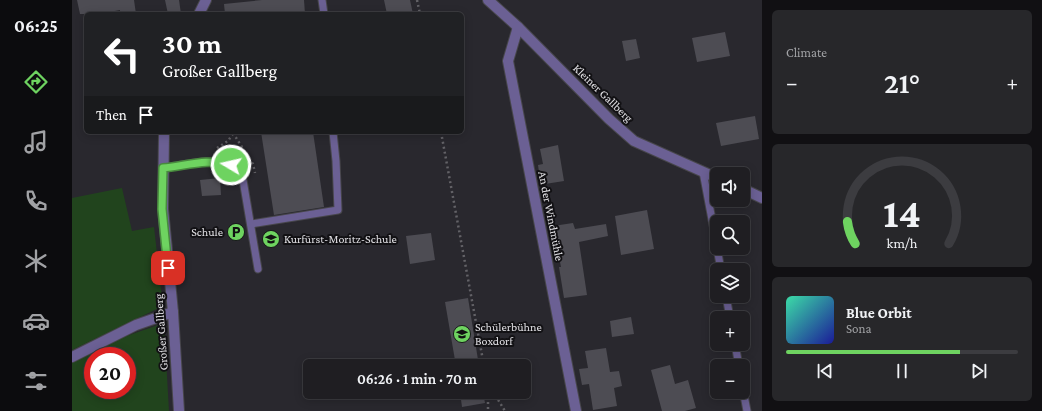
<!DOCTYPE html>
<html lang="en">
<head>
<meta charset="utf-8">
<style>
  :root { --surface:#1f1e22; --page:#27272a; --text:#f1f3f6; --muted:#a1a2a5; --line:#3c3c40; --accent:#6ed360 }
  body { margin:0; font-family:"Crimson Pro",serif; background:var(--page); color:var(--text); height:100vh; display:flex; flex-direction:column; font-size:15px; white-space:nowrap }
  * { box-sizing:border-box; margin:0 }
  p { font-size:13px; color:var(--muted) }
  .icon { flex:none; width:22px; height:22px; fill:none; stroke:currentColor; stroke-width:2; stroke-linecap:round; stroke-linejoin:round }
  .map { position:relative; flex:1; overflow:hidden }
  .sheet { display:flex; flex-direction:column; gap:10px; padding:10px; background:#111013; width:280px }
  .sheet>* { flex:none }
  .banner { position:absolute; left:12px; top:12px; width:380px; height:122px; border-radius:6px; box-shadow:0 2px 10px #0003,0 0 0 1px var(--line); background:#202124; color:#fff; overflow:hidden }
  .tools { position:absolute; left:638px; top:167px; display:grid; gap:8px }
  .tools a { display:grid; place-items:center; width:40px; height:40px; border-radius:6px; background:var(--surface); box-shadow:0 2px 10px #0003,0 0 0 1px var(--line); font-size:20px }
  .speed { position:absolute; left:12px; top:347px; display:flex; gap:8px; font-size:20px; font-weight:700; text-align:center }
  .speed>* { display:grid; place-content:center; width:52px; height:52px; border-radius:50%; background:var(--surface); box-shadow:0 2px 10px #0003,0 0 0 1px var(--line); line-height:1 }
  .speed .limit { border:6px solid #d22; background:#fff; color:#111 }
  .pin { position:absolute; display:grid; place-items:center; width:34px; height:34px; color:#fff; margin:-17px; border-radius:8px; box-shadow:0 2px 6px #0006 }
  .me { position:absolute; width:44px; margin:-22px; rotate:279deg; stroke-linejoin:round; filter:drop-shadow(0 0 3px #0008) }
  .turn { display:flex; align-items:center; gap:14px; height:84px; padding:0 12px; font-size:18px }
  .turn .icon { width:52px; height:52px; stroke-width:2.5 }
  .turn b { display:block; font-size:28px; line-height:34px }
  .then { display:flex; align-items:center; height:38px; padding:0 12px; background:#0003; gap:8px; font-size:15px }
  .big { font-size:30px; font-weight:600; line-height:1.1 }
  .sheet .tile { flex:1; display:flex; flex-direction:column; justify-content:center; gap:6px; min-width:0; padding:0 14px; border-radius:6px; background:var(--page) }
  .sheet .dial { align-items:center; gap:0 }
  .dial svg { height:104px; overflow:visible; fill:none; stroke:var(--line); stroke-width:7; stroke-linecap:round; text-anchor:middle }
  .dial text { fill:var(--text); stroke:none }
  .song { display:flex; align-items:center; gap:12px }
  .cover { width:48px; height:48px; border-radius:6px; background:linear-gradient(135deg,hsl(160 70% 55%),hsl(240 70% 35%)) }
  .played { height:4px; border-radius:2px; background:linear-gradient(90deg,var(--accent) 75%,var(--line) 75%) }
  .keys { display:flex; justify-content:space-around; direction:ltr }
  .heat { display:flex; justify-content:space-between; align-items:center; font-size:22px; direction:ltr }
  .trip { position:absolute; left:231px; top:359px; width:228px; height:40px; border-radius:6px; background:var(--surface); box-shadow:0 2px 10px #0003,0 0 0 1px var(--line); font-weight:600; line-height:40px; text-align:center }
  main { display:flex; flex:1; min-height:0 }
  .menu { display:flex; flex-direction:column; width:72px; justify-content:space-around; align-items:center; background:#0c0c0e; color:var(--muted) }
  .menu .icon { width:28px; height:28px }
  .menu .current { color:var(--accent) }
  .menu b { font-size:18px; color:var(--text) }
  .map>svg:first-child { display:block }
  .green { fill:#21441d; fill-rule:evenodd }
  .building { fill:#4d4c53 }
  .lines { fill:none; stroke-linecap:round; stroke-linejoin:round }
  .service-casing { stroke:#47464b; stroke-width:9 }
  .minor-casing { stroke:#47464b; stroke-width:12 }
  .tertiary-casing { stroke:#47464b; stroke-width:12 }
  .path { stroke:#636267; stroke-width:2.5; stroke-dasharray:2 3; stroke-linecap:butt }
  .service { stroke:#6b6094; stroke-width:7 }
  .minor { stroke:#6b6094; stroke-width:10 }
  .tertiary { stroke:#6b6094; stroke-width:10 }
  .route-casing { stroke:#48893e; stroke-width:10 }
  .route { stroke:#6ed360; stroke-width:7 }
  .labels { text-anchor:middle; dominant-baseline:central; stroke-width:4; stroke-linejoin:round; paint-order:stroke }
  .street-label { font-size:12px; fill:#e2e1e5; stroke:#121114 }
  .poi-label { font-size:12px; fill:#e2e1e5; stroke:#121114; text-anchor:start }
</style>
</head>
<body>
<main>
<nav class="menu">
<b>06:25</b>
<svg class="icon current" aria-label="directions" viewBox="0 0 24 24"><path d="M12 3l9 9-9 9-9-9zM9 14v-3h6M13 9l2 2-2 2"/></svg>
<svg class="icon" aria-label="music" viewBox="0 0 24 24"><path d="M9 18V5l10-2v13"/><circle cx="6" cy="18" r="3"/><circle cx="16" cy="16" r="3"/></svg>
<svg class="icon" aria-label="phone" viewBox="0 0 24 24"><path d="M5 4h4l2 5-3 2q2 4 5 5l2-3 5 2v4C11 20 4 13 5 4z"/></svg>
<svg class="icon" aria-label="climate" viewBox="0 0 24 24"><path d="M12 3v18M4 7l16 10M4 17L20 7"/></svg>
<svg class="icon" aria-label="car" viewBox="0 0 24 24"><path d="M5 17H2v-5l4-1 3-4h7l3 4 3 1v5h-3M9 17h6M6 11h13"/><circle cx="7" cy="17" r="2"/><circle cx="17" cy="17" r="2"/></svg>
<svg class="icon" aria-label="filters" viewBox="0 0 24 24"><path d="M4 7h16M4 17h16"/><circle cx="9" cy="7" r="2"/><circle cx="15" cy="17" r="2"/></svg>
</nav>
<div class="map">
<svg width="690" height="411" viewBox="0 0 690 411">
  <rect width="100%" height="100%" fill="#29282e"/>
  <!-- green -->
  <g class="green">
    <polygon points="50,188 60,231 82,227 91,306 0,350 0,198"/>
    <path d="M92 323 97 411H0V355ZM21 356H55V390H21Z"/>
  </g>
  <!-- building -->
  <g class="building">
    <polygon points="5,0 62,0 64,14 48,14 48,10 27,14 8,14"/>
    <polygon points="93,0 107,0 109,14 96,14"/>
    <polygon points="190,0 232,0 233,14 153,14 152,4"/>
    <polygon points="312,0 338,0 341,14 315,14"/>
    <polygon points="653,32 658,56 625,62 620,38"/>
    <polygon points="564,39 568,58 554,61 550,41"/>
    <polygon points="683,116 687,139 649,146 644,123"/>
    <polygon points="189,132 241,132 252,207 202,215"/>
    <polygon points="486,145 492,181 473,184 472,179 468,179 466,165 471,164 468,149"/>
    <polygon points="148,178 149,195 130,196 128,180"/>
    <polygon points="575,210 582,249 549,255 543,216"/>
    <polygon points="501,223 503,229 534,224 536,236 507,242 515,295 492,298 487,267 489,267 481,226"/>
    <polygon points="359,233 363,260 338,264 334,236"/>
    <polygon points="396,298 407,366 384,366 373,302"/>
    <polygon points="559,317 562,334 540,337 538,321"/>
    <polygon points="534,348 538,372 547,371 550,386 542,388 545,406 521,410 517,384 510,385 507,369 516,368 513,351"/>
    <polygon points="598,365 603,384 616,380 624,408 613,411 590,411 579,370"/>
    <polygon points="388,392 411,392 413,403 390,407"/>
  </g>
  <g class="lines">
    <!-- service casing -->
    <g class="service-casing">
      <g id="service">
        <polyline points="250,0 252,14"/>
        <path d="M91 168C108 166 145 156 160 165 165 168 168 175 171 180L186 269"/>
        <polyline points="631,172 645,246"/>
        <polyline points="179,224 266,210 264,161 261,132"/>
        <polyline points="645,248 649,270"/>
        <polyline points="654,296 658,318"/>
        <polyline points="663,344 667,366"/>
        <polyline points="671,390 675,411"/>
      </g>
    </g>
    <!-- minor casing -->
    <g class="minor-casing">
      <g id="minor">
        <polyline points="416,0 446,27 537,119 562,141 645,178"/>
        <polyline points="446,27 436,61 504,411"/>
        <polyline points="671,189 690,198"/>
        <polyline points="0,357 64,325 101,312"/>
      </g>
    </g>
    <!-- tertiary casing -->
    <g class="tertiary-casing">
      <g id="tertiary">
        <polyline points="127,14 134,0"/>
        <polyline points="92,132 91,209 101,312 107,411"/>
      </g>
    </g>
    <!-- path -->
    <g class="path">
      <polyline points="345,0 348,14"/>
      <polyline points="369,132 412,366"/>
      <polyline points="161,133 181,164 183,173"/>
      <polyline points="145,148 156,141 162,132"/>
      <polyline points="416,392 416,411"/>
      <polyline points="420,392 425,398 433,411"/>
    </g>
    <!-- service -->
    <use href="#service" class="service"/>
    <!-- minor -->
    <use href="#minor" class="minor"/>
    <!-- tertiary -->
    <use href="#tertiary" class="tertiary"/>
  </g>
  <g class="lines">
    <!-- route casing -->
    <g class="route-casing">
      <path id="route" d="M96 268 90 209 91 168C113 166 137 158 159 165"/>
    </g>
    <!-- route -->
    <use href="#route" class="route"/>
  </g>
  <!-- icons -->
  <defs>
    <g id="parking-disc" transform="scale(0.9)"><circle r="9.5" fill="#6ed360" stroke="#121114"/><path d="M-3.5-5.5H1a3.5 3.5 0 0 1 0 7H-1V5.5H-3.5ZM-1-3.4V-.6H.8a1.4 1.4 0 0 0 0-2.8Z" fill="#111"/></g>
    <g id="school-disc" transform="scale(0.9)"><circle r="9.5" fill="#6ed360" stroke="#121114"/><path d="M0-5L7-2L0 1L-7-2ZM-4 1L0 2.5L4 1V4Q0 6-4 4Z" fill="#111"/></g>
  </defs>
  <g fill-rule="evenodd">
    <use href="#parking-disc" x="164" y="232"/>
    <use href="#school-disc" x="199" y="239"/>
    <use href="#school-disc" x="390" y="334"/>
  </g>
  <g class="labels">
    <!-- street labels -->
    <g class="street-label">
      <text transform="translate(531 93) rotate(44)">Kleiner Gallberg</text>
      <text transform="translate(479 216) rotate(79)">An der Windmühle</text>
      <text transform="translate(89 332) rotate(-94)">Großer Gallberg</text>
    </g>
    <!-- poi labels -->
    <g class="poi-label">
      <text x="151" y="232" text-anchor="end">Schule</text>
      <text x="212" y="239">Kurfürst-Moritz-Schule</text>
      <text x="403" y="327">Schülerbühne<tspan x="403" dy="14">Boxdorf</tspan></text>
    </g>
  </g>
</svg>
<div class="tools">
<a><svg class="icon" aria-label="sound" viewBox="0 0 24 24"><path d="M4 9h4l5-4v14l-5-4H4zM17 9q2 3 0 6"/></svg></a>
<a><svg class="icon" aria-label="search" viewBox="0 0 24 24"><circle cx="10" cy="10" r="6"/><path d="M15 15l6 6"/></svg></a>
<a><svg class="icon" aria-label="layers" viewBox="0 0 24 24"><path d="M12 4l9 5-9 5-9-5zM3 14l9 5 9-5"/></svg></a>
<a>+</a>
<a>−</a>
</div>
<div class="speed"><div class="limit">20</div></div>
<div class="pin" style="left:96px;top:268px;background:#d93025"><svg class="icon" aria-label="arrive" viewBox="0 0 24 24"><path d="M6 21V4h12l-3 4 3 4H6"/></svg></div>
<svg class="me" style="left:159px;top:165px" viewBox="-20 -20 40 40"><circle r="17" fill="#6ed360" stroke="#fff" stroke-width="3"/><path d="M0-11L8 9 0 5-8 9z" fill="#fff"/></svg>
<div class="trip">06:26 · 1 min · 70 m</div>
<div class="banner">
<div class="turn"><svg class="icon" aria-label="left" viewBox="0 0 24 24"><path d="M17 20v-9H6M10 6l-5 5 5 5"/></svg><div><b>30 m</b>Großer Gallberg</div></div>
<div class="then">Then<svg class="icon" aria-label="arrive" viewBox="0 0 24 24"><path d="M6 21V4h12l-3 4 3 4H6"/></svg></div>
</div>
</div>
<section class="sheet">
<div class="tile"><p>Climate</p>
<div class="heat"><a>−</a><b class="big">21°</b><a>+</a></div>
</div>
<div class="tile dial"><svg viewBox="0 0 100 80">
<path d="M14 69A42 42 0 1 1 86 69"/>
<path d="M14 69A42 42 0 0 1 8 52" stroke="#6ed360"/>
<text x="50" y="56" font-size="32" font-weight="700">14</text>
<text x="50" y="72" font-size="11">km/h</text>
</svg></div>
<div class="tile">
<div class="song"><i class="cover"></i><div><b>Blue Orbit</b><p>Sona</p></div></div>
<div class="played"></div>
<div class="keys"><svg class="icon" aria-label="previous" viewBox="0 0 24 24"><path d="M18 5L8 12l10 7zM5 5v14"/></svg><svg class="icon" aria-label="pause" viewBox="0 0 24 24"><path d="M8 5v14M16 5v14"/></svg><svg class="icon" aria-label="next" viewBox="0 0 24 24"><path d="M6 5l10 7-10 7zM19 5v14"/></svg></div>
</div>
</section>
</main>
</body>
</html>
